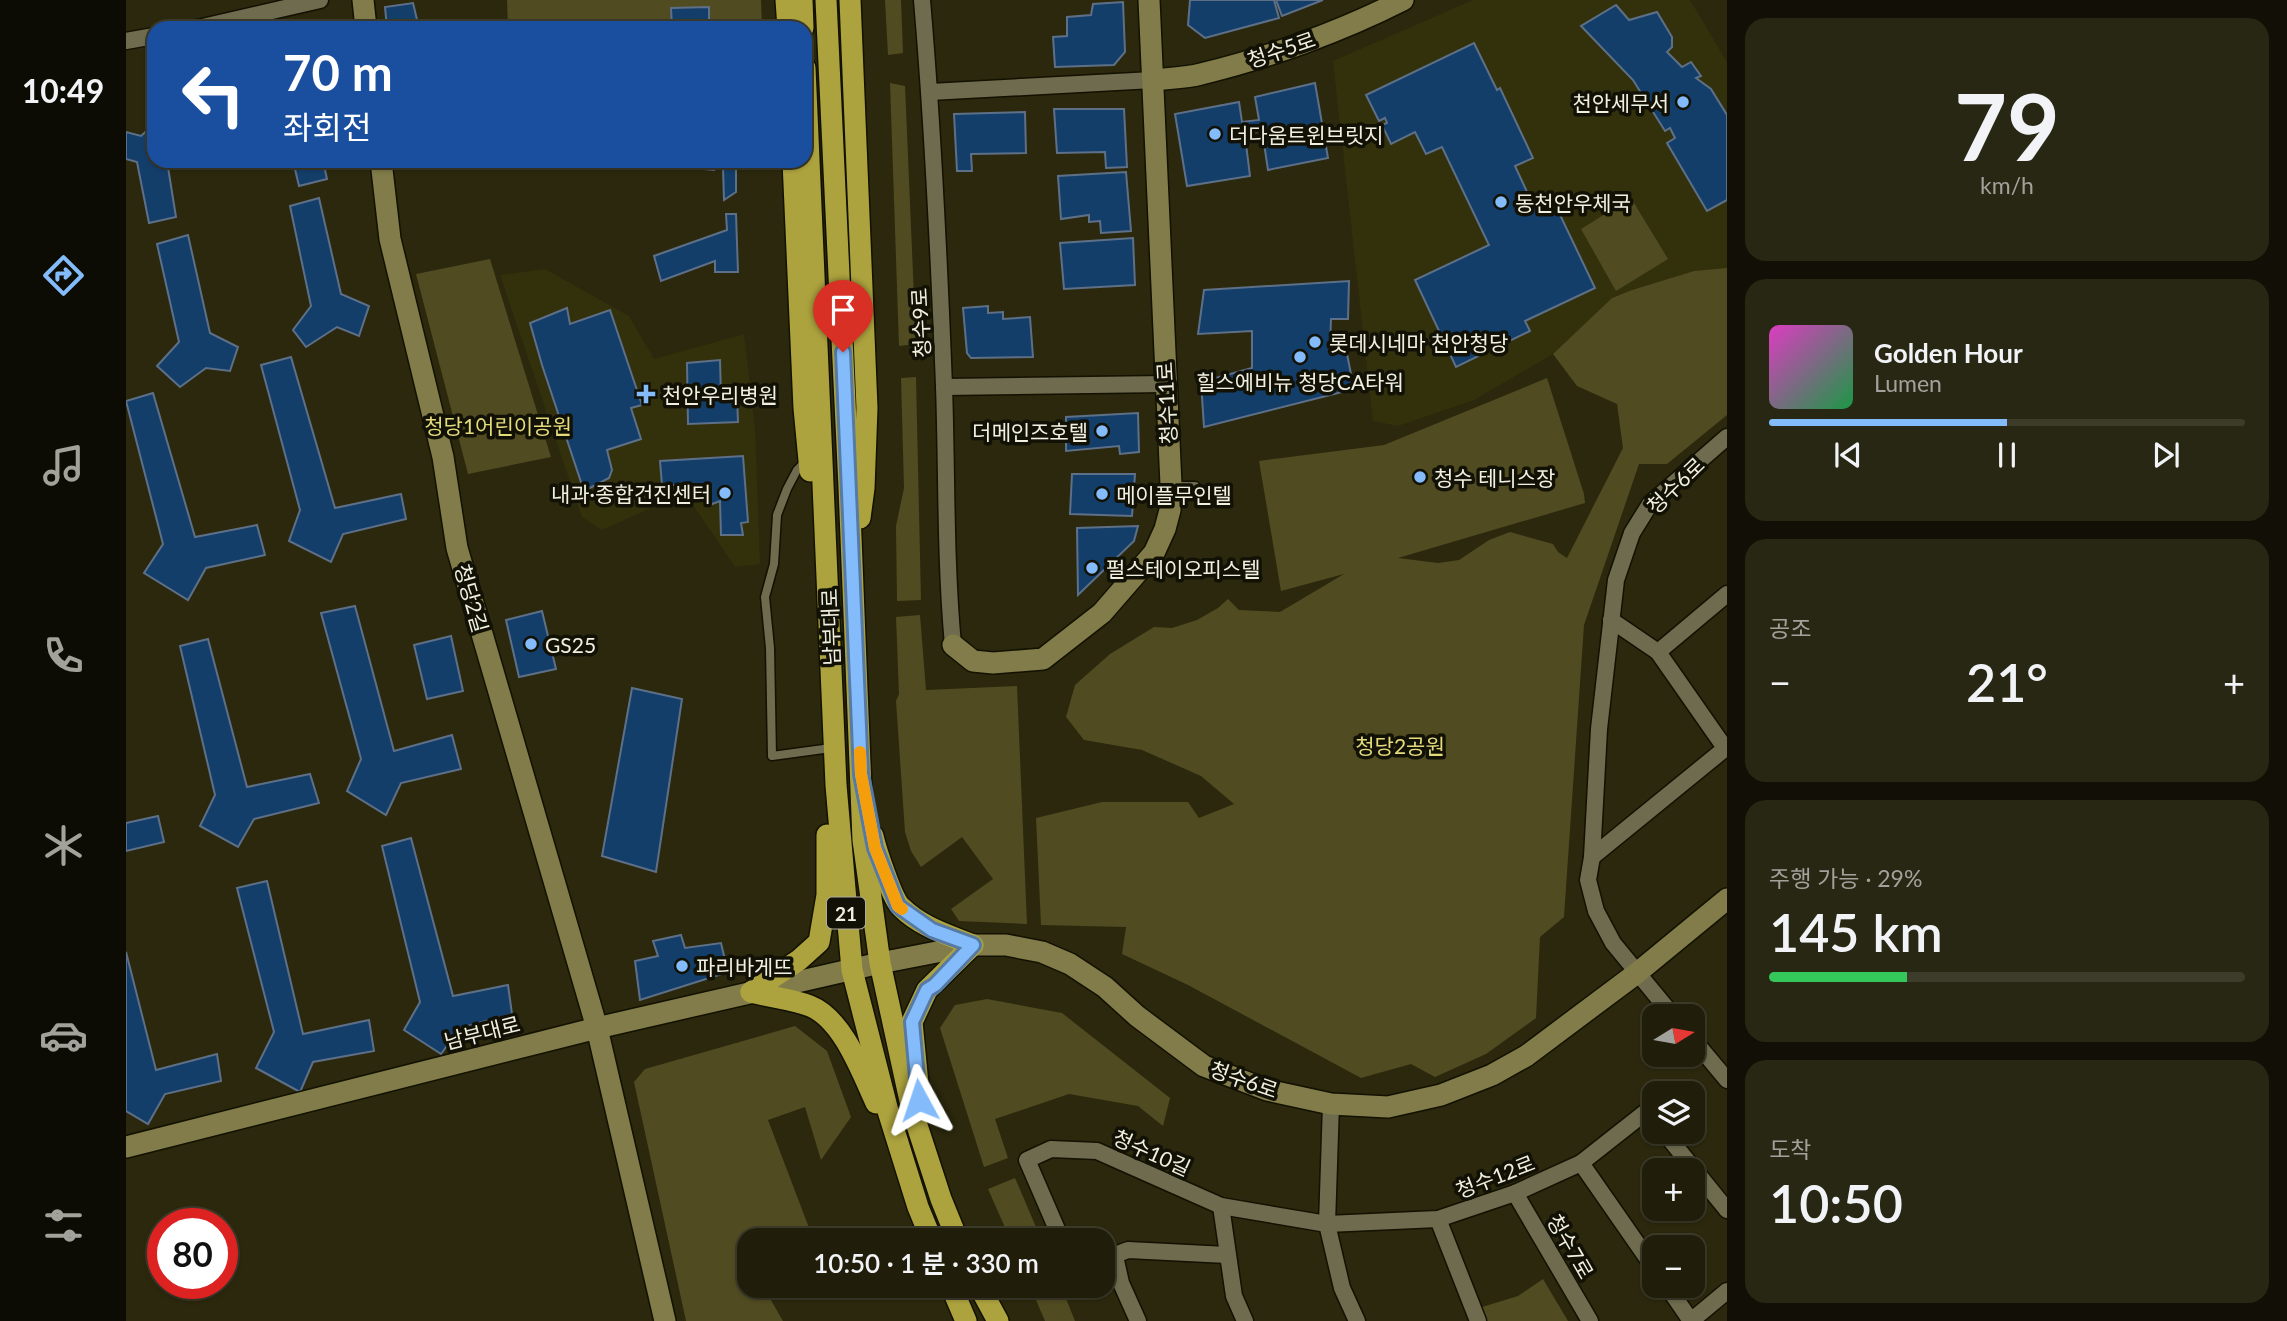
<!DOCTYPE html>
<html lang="ko">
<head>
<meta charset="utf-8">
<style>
  :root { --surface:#201e0a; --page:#282713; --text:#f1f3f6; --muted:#a2a29c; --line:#3d3c2b; --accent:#84bcfb }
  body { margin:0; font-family:Lato,"Noto Sans KR",sans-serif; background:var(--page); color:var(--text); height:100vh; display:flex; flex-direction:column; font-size:26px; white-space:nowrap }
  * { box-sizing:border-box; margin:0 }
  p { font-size:23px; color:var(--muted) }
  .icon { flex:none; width:38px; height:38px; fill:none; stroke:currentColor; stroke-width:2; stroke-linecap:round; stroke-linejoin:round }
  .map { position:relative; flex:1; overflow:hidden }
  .sheet { display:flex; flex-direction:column; gap:18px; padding:18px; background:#121006; width:560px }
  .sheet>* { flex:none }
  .top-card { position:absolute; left:21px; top:21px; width:665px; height:147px; border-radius:21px; box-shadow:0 2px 5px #0004,0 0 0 2px var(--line); background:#1a4fa0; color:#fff; overflow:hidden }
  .needle { width:46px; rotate:79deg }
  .controls { position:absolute; left:1516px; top:1004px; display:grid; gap:14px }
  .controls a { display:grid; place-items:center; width:63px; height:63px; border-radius:14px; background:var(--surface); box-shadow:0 2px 5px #0004,0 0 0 2px var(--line); font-size:35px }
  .speed { position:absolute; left:21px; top:1208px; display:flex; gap:14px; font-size:35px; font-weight:700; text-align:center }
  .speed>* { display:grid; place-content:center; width:91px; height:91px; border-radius:50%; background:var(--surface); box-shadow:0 2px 5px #0004,0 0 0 2px var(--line); line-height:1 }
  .speed .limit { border:10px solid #d22; background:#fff; color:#111 }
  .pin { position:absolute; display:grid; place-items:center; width:60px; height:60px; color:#fff; margin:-72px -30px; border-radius:50% 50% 50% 0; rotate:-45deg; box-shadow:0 0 7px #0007 }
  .pin .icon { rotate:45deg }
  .me { position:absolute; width:77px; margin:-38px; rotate:355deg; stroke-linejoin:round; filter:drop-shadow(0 0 5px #0008) }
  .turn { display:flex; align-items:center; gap:24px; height:147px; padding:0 21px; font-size:32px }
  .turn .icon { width:91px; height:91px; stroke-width:2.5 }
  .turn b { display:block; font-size:49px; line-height:60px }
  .big { font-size:52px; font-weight:600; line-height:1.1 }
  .sheet .widget { flex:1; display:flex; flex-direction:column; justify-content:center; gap:10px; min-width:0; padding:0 24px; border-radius:21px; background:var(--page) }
  .sheet .dial { align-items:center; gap:0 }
  .dial b { font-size:91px; line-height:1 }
  .song { display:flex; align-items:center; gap:21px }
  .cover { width:84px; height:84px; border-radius:10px; background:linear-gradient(135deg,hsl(310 70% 55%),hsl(140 70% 35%)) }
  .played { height:7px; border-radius:4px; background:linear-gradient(90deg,var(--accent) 50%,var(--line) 50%) }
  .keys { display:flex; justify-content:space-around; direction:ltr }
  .heat { display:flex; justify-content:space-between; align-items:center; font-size:38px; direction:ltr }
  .charge { height:10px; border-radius:5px; background:linear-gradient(90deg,#34c759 29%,var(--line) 0) }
  .trip { position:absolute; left:611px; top:1228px; width:378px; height:70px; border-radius:21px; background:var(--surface); box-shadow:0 2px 5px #0004,0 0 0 2px var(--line); font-weight:600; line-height:70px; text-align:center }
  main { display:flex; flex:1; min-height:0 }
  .tab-bar { display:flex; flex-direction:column; width:126px; justify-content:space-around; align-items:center; background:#0d0c04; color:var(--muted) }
  .tab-bar .icon { width:49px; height:49px }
  .tab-bar .selected { color:var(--accent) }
  .tab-bar b { font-size:32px; color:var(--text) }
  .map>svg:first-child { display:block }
  .built { fill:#33300c }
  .green { fill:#504b21 }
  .building { fill:#143e6a; stroke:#5d7087; stroke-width:2 }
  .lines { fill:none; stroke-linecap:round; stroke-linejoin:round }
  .lane-casing { stroke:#131100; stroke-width:11 }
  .street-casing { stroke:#131100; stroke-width:19 }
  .secondary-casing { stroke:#131100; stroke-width:24 }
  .highway-casing { stroke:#131100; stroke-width:24 }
  .lane { stroke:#6e6b4e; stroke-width:8 }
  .street { stroke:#6e6b4e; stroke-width:16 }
  .secondary { stroke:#817c49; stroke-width:21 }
  .highway { stroke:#ada33e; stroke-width:21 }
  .route-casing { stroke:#567aa3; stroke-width:18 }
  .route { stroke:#84bcfb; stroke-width:12 }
  .slow { stroke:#f59e0b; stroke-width:12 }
  .poi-dot { fill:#84bcfb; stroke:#121106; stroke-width:2.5 }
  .labels { text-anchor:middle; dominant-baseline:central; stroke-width:7; stroke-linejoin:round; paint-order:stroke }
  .shield { fill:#121106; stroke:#aead9f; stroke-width:2 }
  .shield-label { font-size:19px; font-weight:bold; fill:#f1f0e0 }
  .street-label { font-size:21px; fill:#f1f0e0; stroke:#121106 }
  .poi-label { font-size:21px; fill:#f1f0e0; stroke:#121106; text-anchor:start }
  .park-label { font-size:21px; fill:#e4db7b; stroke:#121106 }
</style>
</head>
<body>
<main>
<nav class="tab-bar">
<b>10:49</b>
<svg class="icon selected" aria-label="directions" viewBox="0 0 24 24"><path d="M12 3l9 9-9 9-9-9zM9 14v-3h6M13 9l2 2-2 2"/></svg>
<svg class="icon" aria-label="music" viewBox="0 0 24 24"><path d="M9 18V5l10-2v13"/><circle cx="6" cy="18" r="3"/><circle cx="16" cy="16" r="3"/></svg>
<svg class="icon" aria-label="phone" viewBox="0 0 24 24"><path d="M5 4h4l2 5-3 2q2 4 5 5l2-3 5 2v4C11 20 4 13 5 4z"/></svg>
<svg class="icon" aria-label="climate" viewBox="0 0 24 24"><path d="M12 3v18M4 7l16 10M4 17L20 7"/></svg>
<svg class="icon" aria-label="car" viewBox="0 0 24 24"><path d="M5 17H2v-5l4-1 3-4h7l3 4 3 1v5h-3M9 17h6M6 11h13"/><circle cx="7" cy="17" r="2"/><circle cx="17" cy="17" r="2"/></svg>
<svg class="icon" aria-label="filters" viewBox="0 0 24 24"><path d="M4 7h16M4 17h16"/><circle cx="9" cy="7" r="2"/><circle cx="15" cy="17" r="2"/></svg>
</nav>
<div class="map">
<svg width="1601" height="1321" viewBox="0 0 1601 1321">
  <rect width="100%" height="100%" fill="#2b280d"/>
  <!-- built -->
  <g class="built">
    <polygon points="1347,0 1564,0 1601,62 1601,268 1568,271 1506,290 1486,298 1427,354 1348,400 1272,426 1247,421 1207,61"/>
    <polygon points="419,269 503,316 528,359 618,334 629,429 634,564 609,567 559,493 476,530 456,517 374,275"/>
  </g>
  <!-- green -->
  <g class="green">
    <polygon points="381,0 635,0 636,28 476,28 474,26 471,28 382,28"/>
    <polygon points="759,0 775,0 777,53 762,55"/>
    <polygon points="764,83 779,86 790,344 773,346"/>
    <polygon points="1505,198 1542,259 1490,291 1455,229"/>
    <polygon points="364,259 425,457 342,474 290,274"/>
    <polygon points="1601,268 1601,415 1541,464 1513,464 1458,625 1438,917 1414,937 1410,1018 1360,1054 1309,1077 1285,1064 1235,1078 1062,985 996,954 1000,927 915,925 910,818 976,802 1062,802 1073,818 1108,804 1075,776 1016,750 958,740 940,717 949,685 984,654 1028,627 1046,628 1071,620 1092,608 1102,599 1113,610 1154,612 1218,574 1155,591 1133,461 1258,445 1421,378 1458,494 1459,503 1272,558 1312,563 1333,560 1363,540 1384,532 1427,544 1432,552 1441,558 1497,448 1491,404 1451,386 1427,354 1486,298 1506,290 1568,271"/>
    <polygon points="790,377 795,600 771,601 770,526 778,488 775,378"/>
    <polygon points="794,615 800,690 891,686 901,924 833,921 825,909 867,879 836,837 795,867 785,851 779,832 770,701 773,694 770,617"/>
    <polygon points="861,999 936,1013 1044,1098 1037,1126 1012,1106 943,1094 869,1119 882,1158 858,1167 814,1028 829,1005"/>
    <polygon points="669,1026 701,1051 725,1117 695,1160 679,1107 642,1120 688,1241 623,1241 623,1286 641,1286 638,1288 657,1321 560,1321 508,1082 519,1069"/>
    <polygon points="889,1178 916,1241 885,1241 862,1189"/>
    <polygon points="1417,1279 1442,1321 1358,1321 1353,1308 1392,1296"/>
    <polygon points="904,1286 935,1286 949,1321 919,1321"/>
  </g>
  <!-- building -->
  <g class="building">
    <polygon points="1064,0 1148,0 1153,18 1079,38 1062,25"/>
    <polygon points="1150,0 1197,0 1156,16"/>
    <polygon points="997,2 999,52 988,65 929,67 927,37 941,36 941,17 965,15 967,4"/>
    <polygon points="287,3 293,28 261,28 259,7"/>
    <polygon points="1490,5 1503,20 1531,12 1546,37 1546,47 1541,52 1556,67 1565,62 1575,76 1570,78 1585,89 1601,115 1601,200 1581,211 1541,143 1549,138 1544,128 1539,131 1507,80 1455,26"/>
    <polygon points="583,7 583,28 546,28 545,8"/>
    <polygon points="1348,43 1371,90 1374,88 1407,158 1389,166 1408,207 1426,198 1469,288 1399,321 1404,331 1330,367 1289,280 1363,245 1316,147 1300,154 1289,132 1265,144 1256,125 1261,123 1259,118 1253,121 1240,95"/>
    <polygon points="1189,83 1202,158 1142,170 1136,130 1119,136 1124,176 1061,186 1049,114 1113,102 1116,122 1133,120 1129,97"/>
    <polygon points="928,109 998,109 1001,167 980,168 979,152 931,153"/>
    <polygon points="899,112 900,153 845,154 846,171 831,171 828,114"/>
    <polygon points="28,124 28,161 41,161 50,217 23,223 11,162 0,159 0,132 15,136"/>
    <polygon points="167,161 197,161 201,179 173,186"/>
    <polygon points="566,161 601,161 588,170 568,168"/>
    <polygon points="597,168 610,168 610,192 598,200"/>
    <polygon points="1000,172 1005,231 975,233 974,221 963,222 963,215 935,219 932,176"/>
    <polygon points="193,198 215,294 243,306 233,336 211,327 180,347 167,330 185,306 164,206"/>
    <polygon points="600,214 610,214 612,272 589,272 589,261 535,281 528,256 601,230"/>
    <polygon points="62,235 84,333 112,347 104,371 80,368 54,387 31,366 53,342 31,244"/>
    <polygon points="1007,238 1009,285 938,289 934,243"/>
    <polygon points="1223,281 1222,319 1205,319 1204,347 1219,344 1228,389 1078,427 1075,382 1126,368 1126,331 1072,334 1078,290"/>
    <polygon points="862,306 862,313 877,312 877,319 904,317 907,357 845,358 841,353 837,308"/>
    <polygon points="441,308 444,324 484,310 516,405 505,408 515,439 481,450 486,470 483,478 458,491 416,365 404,323"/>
    <polygon points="165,357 209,508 275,494 280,519 217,534 205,562 163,541 174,510 135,365"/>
    <polygon points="594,360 595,397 611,396 612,422 562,424 561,363"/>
    <polygon points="27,393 69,537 131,525 139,555 80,568 62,600 18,573 37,544 0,401"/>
    <polygon points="1012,413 1013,452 994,454 993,446 940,451 940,417"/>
    <polygon points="617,456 622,522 615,523 617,535 595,535 594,501 581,506 578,485 536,485 534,461"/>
    <polygon points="946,474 1009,474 1006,516 944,514"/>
    <polygon points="1012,526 1008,541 952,595 951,528"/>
    <polygon points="229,606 268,751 326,735 335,769 275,783 260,815 221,791 235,759 195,613"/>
    <polygon points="416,611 430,669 393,677 380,620"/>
    <polygon points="325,636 337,691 301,699 288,645"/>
    <polygon points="82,639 121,787 184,774 193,803 128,819 112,847 74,826 89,795 54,646"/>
    <polygon points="506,688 556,699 530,872 476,856"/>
    <polygon points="32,816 38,842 0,851 0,823"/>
    <polygon points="285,838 327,996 382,985 386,1014 334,1028 315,1054 278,1030 294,1002 256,846"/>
    <polygon points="141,881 177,1034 243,1020 248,1051 187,1062 174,1092 130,1068 148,1032 111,888"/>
    <polygon points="555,935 559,948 595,943 602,972 514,1000 509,961 532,956 527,941"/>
    <polygon points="0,952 30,1070 91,1054 95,1081 39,1094 22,1124 0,1111"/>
  </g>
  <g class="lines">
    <!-- lane casing -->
    <g class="lane-casing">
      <g id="lane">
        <polyline points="680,461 671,470 661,489 651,515 648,564 639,597 644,648 646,756 705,748"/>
        <polyline points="1048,486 1069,486"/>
      </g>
    </g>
    <!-- street casing -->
    <g class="street-casing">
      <g id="street">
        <path d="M796 0C807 128 813 257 818 386 821 472 819 559 827 645"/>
        <polyline points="72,28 194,0"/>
        <polyline points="0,41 28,36"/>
        <polyline points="804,92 1027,80"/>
        <polyline points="818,387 1039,384"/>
        <polyline points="1485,620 1532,652 1599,748"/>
        <polyline points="1532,652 1601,594"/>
        <polyline points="1466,857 1601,747"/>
        <polyline points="1548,1017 1487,943 1470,911 1462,880 1466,857 1473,729 1490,580 1506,533 1524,504 1601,437"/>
        <polyline points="1566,1038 1601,1080"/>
        <polyline points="1205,1104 1201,1224 1216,1288 1231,1321"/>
        <polyline points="1538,1132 1601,1210"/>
        <polyline points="1455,1163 1528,1268"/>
        <polyline points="1389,1193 1464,1321"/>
        <polyline points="1095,1206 1108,1296 1119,1321"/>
        <polyline points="1312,1219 1352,1321"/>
        <polyline points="936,1241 901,1160 925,1149 971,1151 1095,1206 1201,1224 1312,1219 1389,1193 1455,1163 1521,1111 1528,1120"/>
        <polyline points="989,1256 995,1283 1012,1321"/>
        <polyline points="976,1260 1002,1250 1101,1255"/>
        <polyline points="1541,1286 1565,1321 1601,1291"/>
      </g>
    </g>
    <!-- secondary casing -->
    <g class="secondary-casing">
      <g id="secondary">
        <polyline points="237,0 240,28"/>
        <path d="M1027 80C1043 78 1060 78 1075 74 1142 58 1216 31 1277 0"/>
        <polyline points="255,161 264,239 317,457 331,548 471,1028 539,1321"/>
        <polyline points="827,645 847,661 867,663 917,659 976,613 1028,553 1039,529 1044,510 1045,485 1023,0"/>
        <polyline points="0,1147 471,1028 754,963 847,945 880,945 916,952 944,964 979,987 1011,1016 1078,1066 1141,1090 1205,1104 1262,1107 1315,1095 1366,1075 1400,1056 1511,973 1601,899"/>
      </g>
    </g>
    <!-- highway casing -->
    <g class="highway-casing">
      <g id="highway">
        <polyline points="660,0 662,28"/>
        <polyline points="676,0 677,28"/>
        <polyline points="700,0 723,487 737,840 754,963 786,1110 815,1199 832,1241"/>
        <polyline points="724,0 741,408 738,488 734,518"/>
        <polyline points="679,68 710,785 726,970 762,1111 792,1207 806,1241"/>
        <polyline points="667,161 678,408 684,471"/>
        <path d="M747 836C750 849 766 899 775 907 795 927 822 935 847 945L801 990 786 1022 792 1084"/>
        <path d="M625 992C644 997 666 999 684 1006 717 1019 736 1073 750 1103"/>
        <polyline points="625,992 673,960 693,942 701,895 701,835"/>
        <polyline points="825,1286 840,1321"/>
        <polyline points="853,1286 872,1321"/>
      </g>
    </g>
    <!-- lane -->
    <use href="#lane" class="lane"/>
    <!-- street -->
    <use href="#street" class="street"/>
    <!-- secondary -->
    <use href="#secondary" class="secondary"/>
    <!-- highway -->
    <use href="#highway" class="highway"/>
  </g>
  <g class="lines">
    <!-- route casing -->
    <g class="route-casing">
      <polyline id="route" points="717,352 735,774 749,848 772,906 806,930 847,945 809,985 801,990 786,1022 793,1100"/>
    </g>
    <!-- route -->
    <use href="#route" class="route"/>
    <!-- slow -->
    <polyline class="slow" points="734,752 735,774 749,848 772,906 776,909"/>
  </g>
  <!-- markers -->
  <g class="poi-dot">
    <circle cx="1557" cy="102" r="7"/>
    <circle cx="1089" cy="134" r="7"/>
    <circle cx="1375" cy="202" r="7"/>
    <circle cx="1189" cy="342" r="7"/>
    <circle cx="1174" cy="357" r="7"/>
    <path d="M516.5 383.5h7v7h7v7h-7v7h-7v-7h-7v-7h7z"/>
    <circle cx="976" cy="431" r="7"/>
    <circle cx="1294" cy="477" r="7"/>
    <circle cx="599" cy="493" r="7"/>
    <circle cx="976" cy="494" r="7"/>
    <circle cx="966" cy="568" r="7"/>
    <circle cx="405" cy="644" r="7"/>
    <circle cx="556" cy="966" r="7"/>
  </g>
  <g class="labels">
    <!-- shield labels -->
    <rect class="shield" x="701" y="897.5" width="38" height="31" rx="5"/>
    <g class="shield-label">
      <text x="720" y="913">21</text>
    </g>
    <!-- street labels -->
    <g class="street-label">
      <text transform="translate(1155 49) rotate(-19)">청수5로</text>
      <text transform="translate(794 323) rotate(-93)">청수9로</text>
      <text transform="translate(1040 403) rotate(-93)">청수11로</text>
      <text transform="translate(1549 485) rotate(-44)">청수6로</text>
      <text transform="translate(346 598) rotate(74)">청당2길</text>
      <text transform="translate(704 627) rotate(-92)">남부대로</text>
      <text transform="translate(356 1032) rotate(-14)">남부대로</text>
      <text transform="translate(1118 1079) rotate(19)">청수6로</text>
      <text transform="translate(1026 1152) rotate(24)">청수10길</text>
      <text transform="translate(1369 1176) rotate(-21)">청수12로</text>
      <text transform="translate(1445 1246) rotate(60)">청수7로</text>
    </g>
    <!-- poi labels -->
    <g class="poi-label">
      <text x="1543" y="102" text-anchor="end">천안세무서</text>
      <text x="1103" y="134">더다움트윈브릿지</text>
      <text x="1389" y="202">동천안우체국</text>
      <text x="1203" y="342">롯데시네마 천안청당</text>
      <text x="1174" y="381" text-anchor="middle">힐스에비뉴 청당CA타워</text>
      <text x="536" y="394">천안우리병원</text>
      <text x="962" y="431" text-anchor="end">더메인즈호텔</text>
      <text x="1308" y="477">청수 테니스장</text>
      <text x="585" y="493" text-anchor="end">내과·종합건진센터</text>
      <text x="990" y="494">메이플무인텔</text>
      <text x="980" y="568">펄스테이오피스텔</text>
      <text x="419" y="644">GS25</text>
      <text x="570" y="966">파리바게뜨</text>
    </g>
    <!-- park labels -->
    <g class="park-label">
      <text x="372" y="425">청당1어린이공원</text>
      <text x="1274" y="745">청당2공원</text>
    </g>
  </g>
</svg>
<div class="controls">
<a><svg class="needle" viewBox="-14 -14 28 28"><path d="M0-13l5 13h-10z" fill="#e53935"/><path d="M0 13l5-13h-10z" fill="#a2a29c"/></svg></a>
<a><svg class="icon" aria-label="layers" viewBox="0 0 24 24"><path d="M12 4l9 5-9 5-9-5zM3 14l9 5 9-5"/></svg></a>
<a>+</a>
<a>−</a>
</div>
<div class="speed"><div class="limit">80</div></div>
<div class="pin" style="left:717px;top:352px;background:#d93025"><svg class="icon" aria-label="arrive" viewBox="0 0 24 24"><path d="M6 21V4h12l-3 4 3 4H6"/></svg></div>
<svg class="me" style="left:793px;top:1100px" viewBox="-20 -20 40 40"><path d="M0-17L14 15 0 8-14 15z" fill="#84bcfb" stroke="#fff" stroke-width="4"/></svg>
<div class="trip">10:50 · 1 분 · 330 m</div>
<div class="top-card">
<div class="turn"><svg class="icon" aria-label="left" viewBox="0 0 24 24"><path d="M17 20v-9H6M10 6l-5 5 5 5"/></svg><div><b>70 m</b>좌회전</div></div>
</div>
</div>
<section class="sheet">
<div class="widget dial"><b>79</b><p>km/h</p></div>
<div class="widget">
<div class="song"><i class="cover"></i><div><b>Golden Hour</b><p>Lumen</p></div></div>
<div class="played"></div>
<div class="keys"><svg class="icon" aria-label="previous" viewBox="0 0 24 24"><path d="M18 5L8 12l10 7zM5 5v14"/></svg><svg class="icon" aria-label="pause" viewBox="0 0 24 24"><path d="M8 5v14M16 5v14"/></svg><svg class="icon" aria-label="next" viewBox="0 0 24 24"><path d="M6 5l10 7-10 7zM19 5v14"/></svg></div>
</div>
<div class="widget"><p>공조</p>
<div class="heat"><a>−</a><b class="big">21°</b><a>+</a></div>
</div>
<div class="widget"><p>주행 가능 · 29%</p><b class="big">145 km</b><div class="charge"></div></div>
<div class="widget"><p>도착</p><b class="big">10:50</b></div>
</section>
</main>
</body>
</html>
